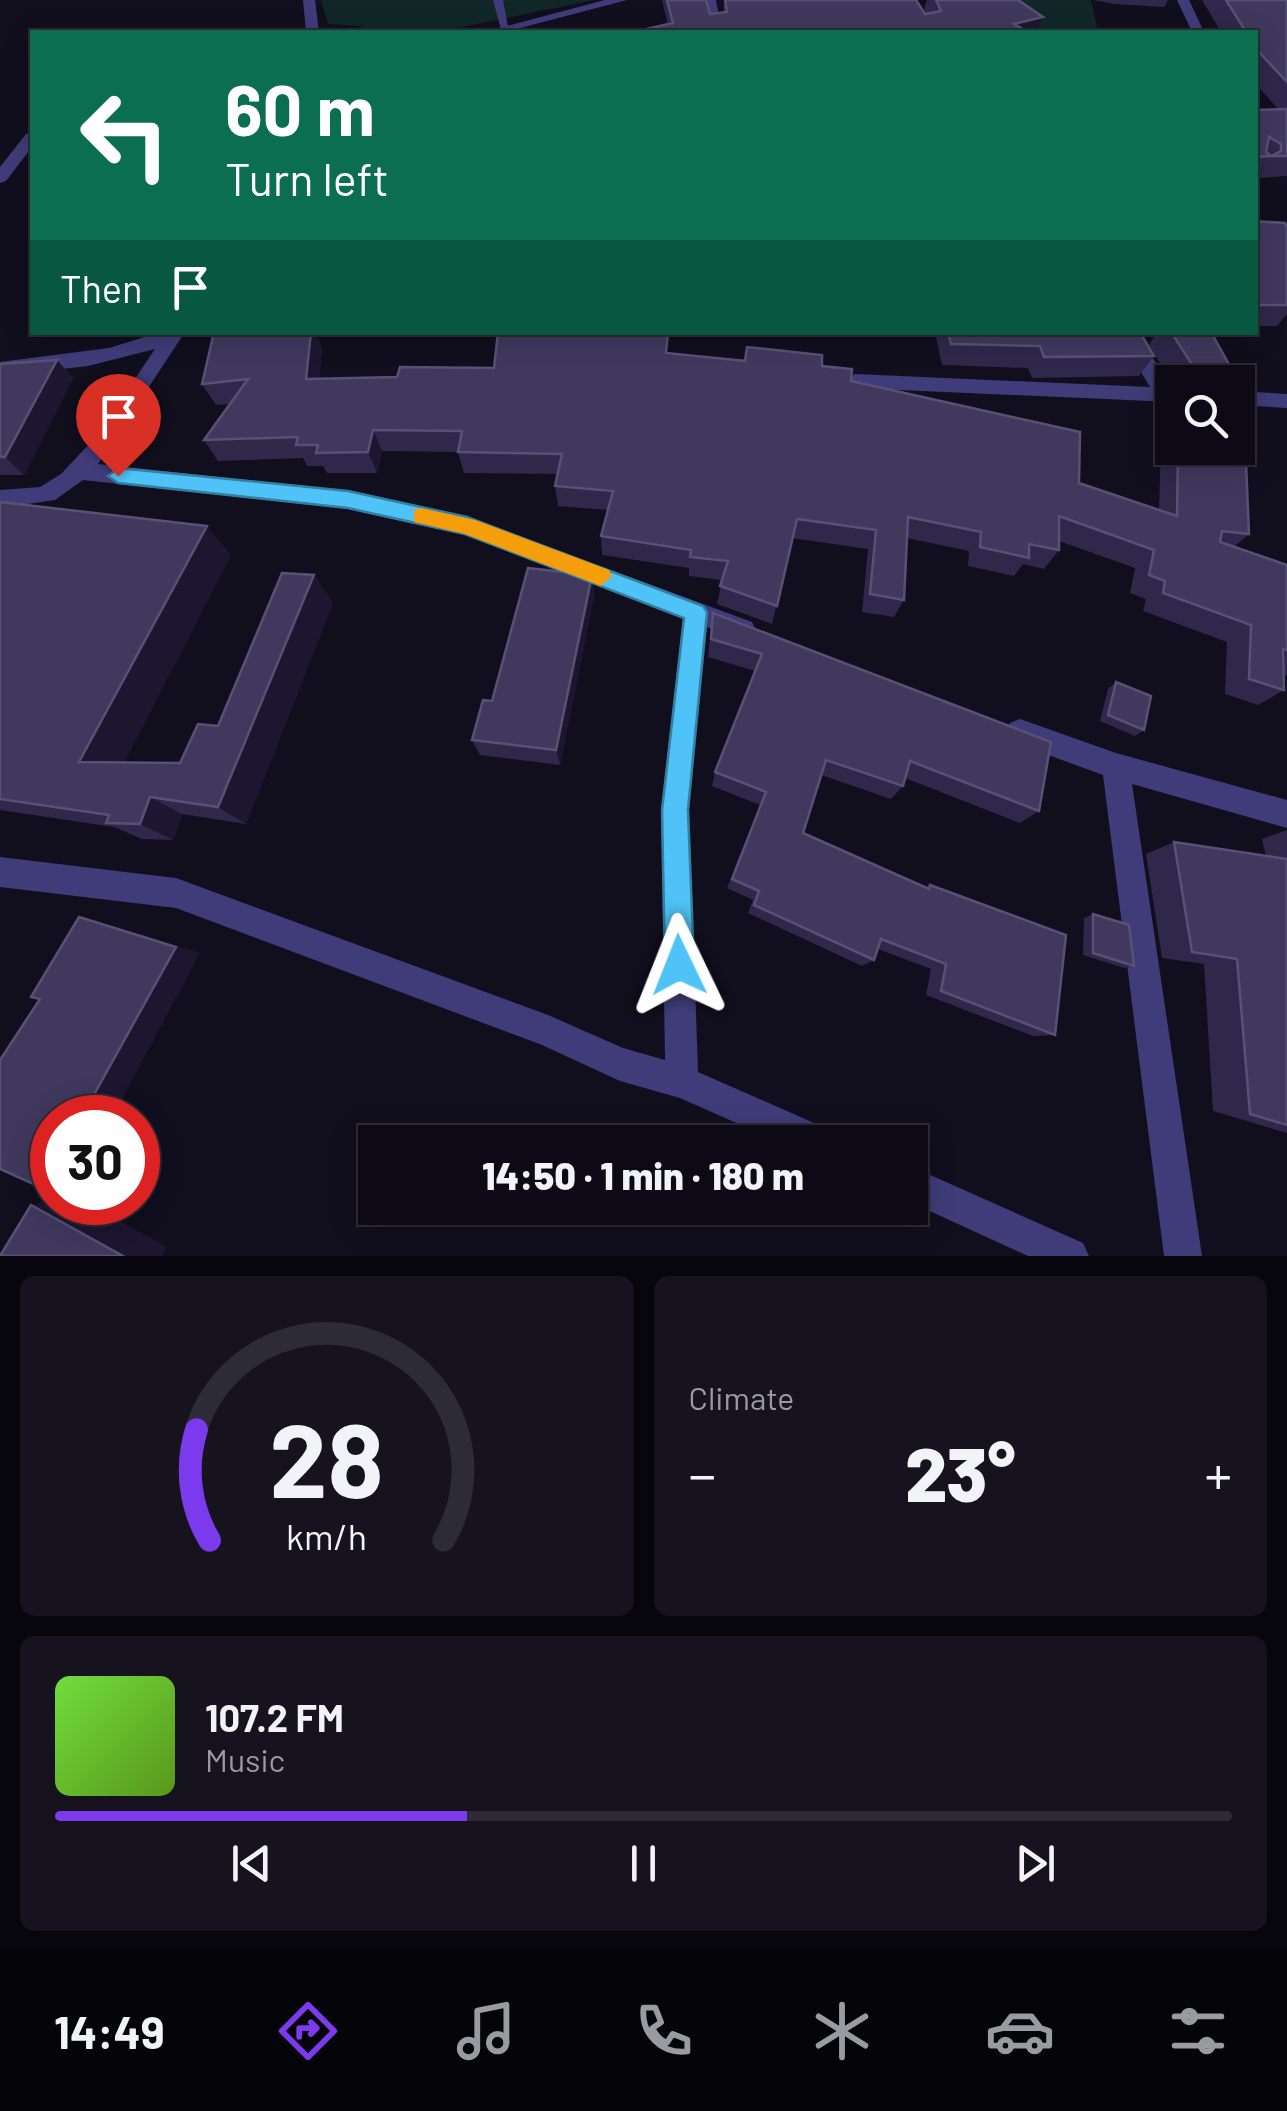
<!DOCTYPE html>
<html lang="en">
<head>
<meta charset="utf-8">
<style>
  :root { --surface:#0d0a16; --page:#16131f; --text:#f1f3f6; --muted:#9a9aa1; --line:#2d2b35; --accent:#7c3aed }
  body { margin:0; font-family:Barlow,sans-serif; background:var(--page); color:var(--text); height:100vh; display:flex; flex-direction:column; font-size:38px; white-space:nowrap }
  * { box-sizing:border-box; margin:0 }
  p { font-size:32px; color:var(--muted) }
  .icon { flex:none; width:55px; height:55px; fill:none; stroke:currentColor; stroke-width:2; stroke-linecap:round; stroke-linejoin:round }
  .map { position:relative; height:1256px; overflow:hidden }
  .details { display:flex; flex-direction:column; gap:20px; padding:20px; background:#07060c; flex:1 }
  .details>* { flex:none }
  .guide { position:absolute; left:30px; top:30px; width:1228px; height:305px; border-radius:0px; box-shadow:0 5px 25px #0003,0 0 0 2px var(--line); background:#0b6e4f; color:#fff; overflow:hidden }
  .fabs { position:absolute; left:1155px; top:365px; display:grid; gap:20px }
  .fabs a { display:grid; place-items:center; width:100px; height:100px; border-radius:0px; background:var(--surface); box-shadow:0 5px 25px #0003,0 0 0 2px var(--line); font-size:50px }
  .speed { position:absolute; left:30px; top:1095px; display:flex; gap:20px; font-size:50px; font-weight:700; text-align:center }
  .speed>* { display:grid; place-content:center; width:130px; height:130px; border-radius:50%; background:var(--surface); box-shadow:0 5px 25px #0003,0 0 0 2px var(--line); line-height:1 }
  .speed .limit { border:15px solid #d22; background:#fff; color:#111 }
  .pin { position:absolute; display:grid; place-items:center; width:85px; height:85px; color:#fff; margin:-102px -42px; border-radius:50% 50% 50% 0; rotate:-45deg; box-shadow:0 0 10px #0007 }
  .pin .icon { rotate:45deg }
  .me { position:absolute; width:110px; margin:-55px; rotate:358deg; stroke-linejoin:round; filter:drop-shadow(0 0 8px #0008) }
  .turn { display:flex; align-items:center; gap:35px; height:210px; padding:0 30px; font-size:45px }
  .turn .icon { width:130px; height:130px; stroke-width:2.5 }
  .turn b { display:block; font-size:70px; line-height:85px }
  .then { display:flex; align-items:center; height:95px; padding:0 30px; background:#0003; gap:20px; font-size:38px }
  .big { font-size:75px; font-weight:800; line-height:1.1 }
  .details .card { flex:1; display:flex; flex-direction:column; justify-content:center; gap:15px; min-width:0; padding:0 35px; border-radius:15px; background:var(--page) }
  .details .dial { align-items:center; gap:0 }
  .dial svg { height:260px; overflow:visible; fill:none; stroke:var(--line); stroke-width:7; stroke-linecap:round; text-anchor:middle }
  .dial text { fill:var(--text); stroke:none }
  .song { display:flex; align-items:center; gap:30px }
  .cover { width:120px; height:120px; border-radius:15px; background:linear-gradient(135deg,hsl(100 70% 55%),hsl(90 70% 35%)) }
  .played { height:10px; border-radius:5px; background:linear-gradient(90deg,var(--accent) 35%,var(--line) 35%) }
  .keys { display:flex; justify-content:space-around; direction:ltr }
  .heat { display:flex; justify-content:space-between; align-items:center; font-size:55px; direction:ltr }
  .details .tiles { flex:1; display:grid; gap:20px; grid-template-columns:1fr 1fr }
  .card:last-child { grid-column:span 2 }
  .trip { position:absolute; left:358px; top:1125px; width:570px; height:100px; border-radius:0px; background:var(--surface); box-shadow:0 5px 25px #0003,0 0 0 2px var(--line); font-weight:800; line-height:100px; text-align:center }
  .dock { display:flex; height:160px; justify-content:space-around; align-items:center; background:#050409; color:var(--muted) }
  .dock .icon { width:70px; height:70px }
  .dock .on { color:var(--accent) }
  .dock b { font-size:45px; color:var(--text) }
  .map>svg:first-child { display:block }
  .green { fill:#112727 }
  .lines { fill:none; stroke-linecap:round; stroke-linejoin:round }
  .lane { fill:#3f3c79; fill-rule:evenodd }
  .street { fill:#3f3c79; fill-rule:evenodd }
  .wall { fill:#2f284a }
  .shaded-wall { fill:#1c1631 }
  .building { fill:#41395d; stroke:#585176; stroke-width:2.5 }
  .route { fill:#4fc3f7; stroke:#337fa1; stroke-width:2.5 }
  .slow { fill:#f59e0b }
</style>
</head>
<body>
<div class="map">
<svg width="1287" height="1256" viewBox="0 0 1287 1256">
  <rect width="100%" height="100%" fill="#110e1e"/>
  <!-- green -->
  <g class="green">
    <polygon points="321,0 594,0 439,32 363,32 361,26 328,24"/>
    <polygon points="1009,0 1091,0 1098,32 1031,32"/>
  </g>
  <g class="lines">
    <!-- lane -->
    <polygon class="lane" points="493,0 503,0 509,32 501,30"/>
    <!-- street -->
    <g class="street">
      <polygon points="303,0 315,0 319,32 306,32"/>
      <polygon points="605,0 627,0 505,32 484,32"/>
      <polygon points="704,0 716,0 722,32 709,32"/>
      <polygon points="1177,0 1189,0 1204,32 1192,32"/>
      <polygon points="32,132 32,147 6,181 0,183 0,167 26,134"/>
      <polygon points="161,332 185,332 98,464 348,491 467,517 752,622 756,630 752,638 743,641 707,627 689,810 698,1072 830,1130 835,1142 779,1142 680,1098 620,1081 542,1045 176,908 0,887 0,857 176,878 548,1015 623,1048 665,1060 661,810 683,618 464,535 348,509 83,480 55,500 0,508 0,490 40,487 61,474 95,438 155,349 88,366 0,376 0,362 109,348"/>
      <polygon points="1117,332 1136,332 1172,388 1172,402 855,388 845,381 855,374 1150,387"/>
      <polygon points="1238,391 1287,394 1287,408 1238,405"/>
      <polygon points="1020,719 1116,753 1287,800 1287,828 1132,784 1202,1256 1164,1256 1103,775 1010,741 1007,732 1010,723"/>
      <polygon points="910,1166 1083,1243 1089,1256 1028,1256 910,1202"/>
    </g>
  </g>
  <!-- wall -->
  <g class="wall">
    <polygon points="662,0 706,0 710,14 723,13 724,0 916,0 925,14 924,10 927,0 1018,0 1043,17 1037,32 633,32 668,25"/>
    <polygon points="1093,0 1168,0 1164,7 1114,4"/>
    <polygon points="1202,0 1287,0 1287,176 1256,178 1265,164 1255,178 1255,110 1278,109 1255,83 1255,32 1221,32"/>
    <polygon points="1255,221 1287,227 1287,314 1277,326 1255,326"/>
    <polygon points="214,332 315,332 322,347 319,379 397,377 668,353 822,366 851,381 1079,483 1159,510 1161,441 1156,440 1154,405 1171,383 1172,383 1172,448 1238,448 1249,534 1234,547 1287,565 1287,676 1284,674 1284,690 1258,705 1225,694 1227,642 1143,611 1146,599 1130,593 1135,568 1059,541 1059,550 1044,569 1023,564 1014,576 968,566 969,551 907,538 904,600 894,617 862,612 868,549 792,538 772,624 717,604 722,580 689,576 689,568 602,555 601,536 608,510 558,506 555,486 558,474 464,473 458,452 382,451 377,473 327,473 323,466 307,466 303,458 218,461 204,440 229,404 216,405 202,384"/>
    <polygon points="935,332 1140,332 1154,356 1139,376 1032,378 1028,368 942,365"/>
    <polygon points="1157,332 1211,332 1236,382 1172,383 1149,345"/>
    <polygon points="57,360 73,378 24,475 0,475 0,364"/>
    <polygon points="0,502 231,555 124,762 180,763 218,726 314,575 333,603 246,824 182,814 173,840 142,839 114,827 0,810"/>
    <polygon points="592,575 594,596 560,765 480,755 472,740 492,701"/>
    <polygon points="713,613 1039,811 1020,823 905,778 903,786 891,799 821,775 803,833 926,887 930,885 1055,1035 1033,1036 926,995 931,969 878,949 874,960 862,966 748,913 753,900 727,888 760,805 712,786 715,772 755,671 708,657"/>
    <polygon points="1116,682 1144,730 1135,736 1100,721 1108,689"/>
    <polygon points="1287,830 1287,1133 1213,1111 1204,964 1162,958 1146,854 1174,842 1266,856 1262,839"/>
    <polygon points="1093,914 1134,966 1124,968 1083,955 1084,918"/>
  </g>
  <!-- shaded-wall -->
  <g class="shaded-wall">
    <polygon points="1043,17 1037,32 1011,32 1014,24"/>
    <polygon points="311,332 315,332 322,347 317,400 306,379"/>
    <polygon points="57,360 73,378 24,475 5,457"/>
    <polygon points="373,430 382,451 377,473 368,452"/>
    <polygon points="207,526 231,555 115,781 79,762"/>
    <polygon points="314,575 333,603 246,824 218,807"/>
    <polygon points="592,575 594,596 560,765 556,750"/>
    <polygon points="150,797 182,814 173,840 140,824"/>
    <polygon points="79,917 200,953 112,1118 81,1118"/>
    <polygon points="52,1169 52,1186 42,1188"/>
    <polygon points="52,1200 52,1202 85,1202 167,1247 162,1256 123,1256 31,1205"/>
  </g>
  <!-- building -->
  <g class="building">
    <polygon points="667,0 706,0 710,14 727,12 725,0 916,0 925,14 941,11 936,0 1018,0 1043,17 1014,24 1028,32 633,32 673,23"/>
    <polygon points="1226,0 1287,0 1287,82 1258,51 1255,47 1255,32 1246,32"/>
    <polygon points="1287,109 1287,156 1271,156 1281,151 1281,144 1269,137 1266,152 1271,156 1255,157 1255,110"/>
    <polygon points="1255,221 1285,223 1287,227 1287,305 1255,305"/>
    <polygon points="214,332 311,332 306,379 397,377 400,367 494,368 498,332 668,332 666,353 745,361 747,347 822,355 822,366 852,369 851,381 1080,432 1079,483 1177,516 1178,448 1238,448 1238,390 1245,439 1249,534 1222,531 1220,542 1287,565 1287,650 1283,649 1284,690 1249,679 1251,625 1163,593 1165,581 1149,575 1154,550 1059,516 1059,550 1029,544 1029,558 980,547 981,532 908,517 904,600 870,594 876,530 797,519 777,606 720,586 728,561 690,557 691,550 601,536 613,491 555,486 562,454 458,452 462,431 373,430 368,452 316,453 318,445 296,445 298,437 204,440 248,379 202,384"/>
    <polygon points="948,332 1140,332 1154,356 1044,357 1040,346 951,344"/>
    <polygon points="1171,332 1211,332 1236,377 1236,382 1192,382 1193,366"/>
    <polygon points="57,360 5,457 0,457 0,364"/>
    <polygon points="0,502 207,526 79,762 180,763 198,724 218,726 282,573 314,575 218,807 150,797 140,824 106,823 109,815 0,799"/>
    <polygon points="528,568 592,575 556,750 472,740 483,700 492,701"/>
    <polygon points="713,613 1051,742 1039,811 910,761 903,786 826,760 803,833 929,889 930,885 1066,935 1055,1035 941,991 946,964 881,939 874,960 754,905 759,891 732,879 766,792 715,772 762,654 711,639"/>
    <polygon points="1116,682 1151,696 1144,730 1108,715"/>
    <polygon points="1174,842 1287,859 1287,1125 1250,1114 1237,959 1192,952"/>
    <polygon points="1093,914 1129,925 1134,966 1093,953"/>
    <polygon points="79,917 176,947 81,1118 52,1118 52,1169 42,1188 0,1169 0,1060 40,999 31,997"/>
    <polygon points="31,1205 123,1256 0,1256"/>
  </g>
  <!-- route -->
  <polygon class="route" points="118,468 348,491 467,517 703,606 707,612 688,810 694,965 689,975 679,980 669,975 665,965 662,810 684,618 465,534 348,508 118,483 108,476"/>
  <!-- slow -->
  <polygon class="slow" points="421,508 475,520 609,570 612,576 601,586 465,534 414,522 414,510"/>
</svg>
<div class="fabs">
<a><svg class="icon" aria-label="search" viewBox="0 0 24 24"><circle cx="10" cy="10" r="6"/><path d="M15 15l6 6"/></svg></a>
</div>
<div class="speed"><div class="limit">30</div></div>
<div class="pin" style="left:118px;top:476px;background:#d93025"><svg class="icon" aria-label="arrive" viewBox="0 0 24 24"><path d="M6 21V4h12l-3 4 3 4H6"/></svg></div>
<svg class="me" style="left:679px;top:965px" viewBox="-20 -20 40 40"><path d="M0-17L14 15 0 8-14 15z" fill="#4fc3f7" stroke="#fff" stroke-width="4"/></svg>
<div class="trip">14:50 · 1 min · 180 m</div>
<div class="guide">
<div class="turn"><svg class="icon" aria-label="left" viewBox="0 0 24 24"><path d="M17 20v-9H6M10 6l-5 5 5 5"/></svg><div><b>60 m</b>Turn left</div></div>
<div class="then">Then<svg class="icon" aria-label="arrive" viewBox="0 0 24 24"><path d="M6 21V4h12l-3 4 3 4H6"/></svg></div>
</div>
</div>
<section class="details">
<div class="tiles">
<div class="card dial"><svg viewBox="0 0 100 80">
<path d="M14 69A42 42 0 1 1 86 69"/>
<path d="M14 69A42 42 0 0 1 10 35" stroke="#7c3aed"/>
<text x="50" y="56" font-size="32" font-weight="700">28</text>
<text x="50" y="72" font-size="11">km/h</text>
</svg></div>
<div class="card"><p>Climate</p>
<div class="heat"><a>−</a><b class="big">23°</b><a>+</a></div>
</div>
<div class="card">
<div class="song"><i class="cover"></i><div><b>107.2 FM</b><p>Music</p></div></div>
<div class="played"></div>
<div class="keys"><svg class="icon" aria-label="previous" viewBox="0 0 24 24"><path d="M18 5L8 12l10 7zM5 5v14"/></svg><svg class="icon" aria-label="pause" viewBox="0 0 24 24"><path d="M8 5v14M16 5v14"/></svg><svg class="icon" aria-label="next" viewBox="0 0 24 24"><path d="M6 5l10 7-10 7zM19 5v14"/></svg></div>
</div>
</div>
</section>
<nav class="dock">
<b>14:49</b>
<svg class="icon on" aria-label="directions" viewBox="0 0 24 24"><path d="M12 3l9 9-9 9-9-9zM9 14v-3h6M13 9l2 2-2 2"/></svg>
<svg class="icon" aria-label="music" viewBox="0 0 24 24"><path d="M9 18V5l10-2v13"/><circle cx="6" cy="18" r="3"/><circle cx="16" cy="16" r="3"/></svg>
<svg class="icon" aria-label="phone" viewBox="0 0 24 24"><path d="M5 4h4l2 5-3 2q2 4 5 5l2-3 5 2v4C11 20 4 13 5 4z"/></svg>
<svg class="icon" aria-label="climate" viewBox="0 0 24 24"><path d="M12 3v18M4 7l16 10M4 17L20 7"/></svg>
<svg class="icon" aria-label="car" viewBox="0 0 24 24"><path d="M5 17H2v-5l4-1 3-4h7l3 4 3 1v5h-3M9 17h6M6 11h13"/><circle cx="7" cy="17" r="2"/><circle cx="17" cy="17" r="2"/></svg>
<svg class="icon" aria-label="filters" viewBox="0 0 24 24"><path d="M4 7h16M4 17h16"/><circle cx="9" cy="7" r="2"/><circle cx="15" cy="17" r="2"/></svg>
</nav>
</body>
</html>
